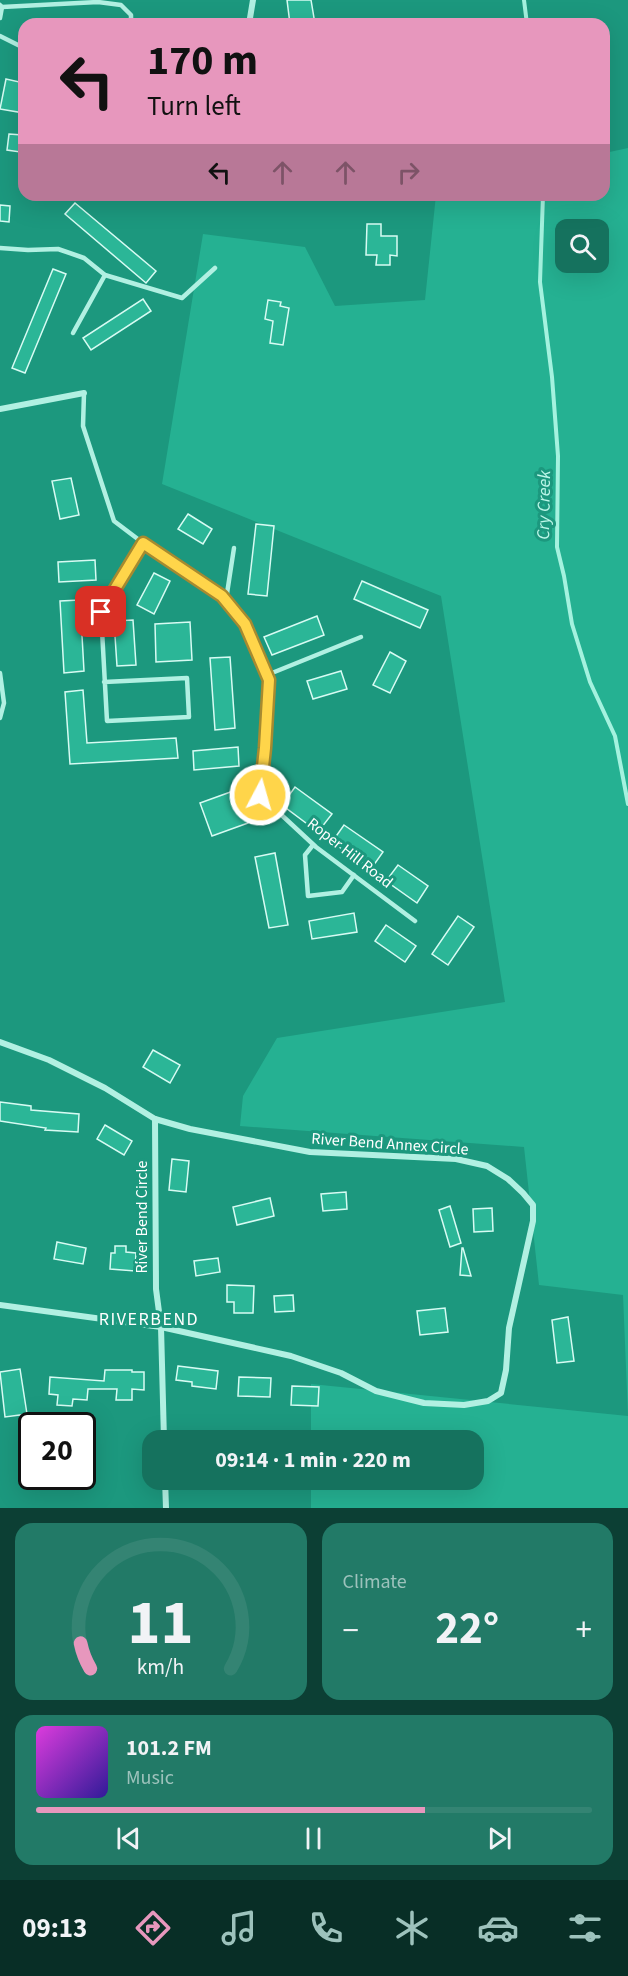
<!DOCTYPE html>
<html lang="en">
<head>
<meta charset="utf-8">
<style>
  :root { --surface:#15725e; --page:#227a67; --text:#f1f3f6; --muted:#9dc2bc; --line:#348473; --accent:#e797bd }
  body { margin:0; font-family:"Source Sans 3",sans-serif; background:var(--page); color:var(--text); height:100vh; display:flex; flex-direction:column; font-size:22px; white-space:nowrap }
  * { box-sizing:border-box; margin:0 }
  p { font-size:20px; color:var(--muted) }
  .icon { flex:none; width:33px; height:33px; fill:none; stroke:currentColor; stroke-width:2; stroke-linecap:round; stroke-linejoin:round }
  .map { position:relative; height:1508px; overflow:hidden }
  .details { display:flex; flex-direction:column; gap:15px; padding:15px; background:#0c3f34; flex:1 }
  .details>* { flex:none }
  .guide { position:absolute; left:18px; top:18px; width:592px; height:183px; border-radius:18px; box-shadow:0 6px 24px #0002; background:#e797bd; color:#111; overflow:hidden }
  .tools { position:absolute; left:555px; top:219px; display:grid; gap:12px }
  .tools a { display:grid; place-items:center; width:54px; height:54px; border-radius:12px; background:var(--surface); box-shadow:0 6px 24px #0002; font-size:30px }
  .speed { position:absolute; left:18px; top:1412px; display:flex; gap:12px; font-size:30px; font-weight:700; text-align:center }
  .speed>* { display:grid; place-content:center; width:78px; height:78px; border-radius:50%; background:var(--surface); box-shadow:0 6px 24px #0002; line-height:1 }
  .speed .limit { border:3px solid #111; border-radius:9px; background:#fff; color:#111 }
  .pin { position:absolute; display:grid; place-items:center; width:51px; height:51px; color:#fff; margin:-26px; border-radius:12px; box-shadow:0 3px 9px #0006 }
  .me { position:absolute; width:66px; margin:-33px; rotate:6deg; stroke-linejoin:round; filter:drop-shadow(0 0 4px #0008) }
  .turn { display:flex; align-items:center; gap:21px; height:126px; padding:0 30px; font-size:27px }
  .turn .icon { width:78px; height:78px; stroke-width:2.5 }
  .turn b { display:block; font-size:42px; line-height:51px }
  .lanes { display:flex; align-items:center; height:57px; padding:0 30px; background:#0003; justify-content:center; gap:30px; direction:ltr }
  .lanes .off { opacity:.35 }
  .big { font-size:45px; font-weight:700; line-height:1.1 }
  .details .card { flex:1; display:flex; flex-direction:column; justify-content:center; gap:9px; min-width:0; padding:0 21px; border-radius:18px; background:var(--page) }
  .details .dial { align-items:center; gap:0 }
  .dial svg { height:156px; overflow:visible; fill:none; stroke:var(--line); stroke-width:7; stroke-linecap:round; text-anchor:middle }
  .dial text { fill:var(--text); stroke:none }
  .song { display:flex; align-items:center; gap:18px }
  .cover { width:72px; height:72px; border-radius:9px; background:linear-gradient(135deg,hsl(300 70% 55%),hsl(250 70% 35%)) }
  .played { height:6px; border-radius:3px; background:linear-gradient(90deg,var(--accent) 70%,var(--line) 70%) }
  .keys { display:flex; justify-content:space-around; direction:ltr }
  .heat { display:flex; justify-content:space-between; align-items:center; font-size:33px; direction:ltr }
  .details .tiles { flex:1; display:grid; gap:15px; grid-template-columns:1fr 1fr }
  .card:last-child { grid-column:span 2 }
  .trip { position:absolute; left:142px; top:1430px; width:342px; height:60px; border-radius:18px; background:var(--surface); box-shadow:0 6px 24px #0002; font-weight:700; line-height:60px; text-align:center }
  .menu { display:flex; height:96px; justify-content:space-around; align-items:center; background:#082e26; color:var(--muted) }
  .menu .icon { width:42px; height:42px }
  .menu .active { color:var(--accent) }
  .menu b { font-size:27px; color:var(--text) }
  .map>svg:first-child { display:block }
  .green { fill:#25b192; fill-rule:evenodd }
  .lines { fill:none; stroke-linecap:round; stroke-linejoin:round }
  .stream { stroke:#a4f2df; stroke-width:4 }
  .building { fill:#2bb697; stroke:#d7fbf3; stroke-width:1.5 }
  .lane { stroke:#b1f0e2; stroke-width:4.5 }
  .street { stroke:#b1f0e2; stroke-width:6 }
  .route-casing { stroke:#a68a30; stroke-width:15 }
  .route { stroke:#ffd54a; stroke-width:10 }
  .labels { text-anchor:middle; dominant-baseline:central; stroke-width:6; stroke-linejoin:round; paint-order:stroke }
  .street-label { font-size:16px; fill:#fff; stroke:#1c987e }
  .water-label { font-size:18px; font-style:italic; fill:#bdf7e9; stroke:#1c987e }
  .neighbourhood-label { font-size:18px; letter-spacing:1.5px; fill:#fff; stroke:#1c987e }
</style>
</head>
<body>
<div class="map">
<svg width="628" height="1508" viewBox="0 0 628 1508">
  <rect width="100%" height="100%" fill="#1c987e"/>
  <!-- green -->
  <path class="green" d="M628 148V1508H311V1479H474V1440H311V1384L628 1416 623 1295 539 1285 524 1147 240 1126 243 1096 277 1038 505 1002 441 596 162 484 203 234 305 247 335 306 425 300 436 195H604L605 153ZM566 230H598V262H566Z"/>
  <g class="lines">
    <!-- stream -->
    <g class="stream">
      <polyline points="524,0 527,24"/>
      <polyline points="543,195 540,282 552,377 558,456 557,547 564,576 572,624 590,682 615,736 628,804"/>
    </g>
  </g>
  <!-- building -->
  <g class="building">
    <polygon points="287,0 311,0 315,24 290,24"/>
    <polygon points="6,79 24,83 24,113 0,109"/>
    <polygon points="9,134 22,135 20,152 7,150"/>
    <polygon points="75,203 156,271 146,283 65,214"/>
    <polygon points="0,205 10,206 9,222 0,221"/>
    <polygon points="367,224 381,224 381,236 397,236 397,256 390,255 390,265 376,265 377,255 366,255"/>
    <polygon points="53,269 66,274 25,373 12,368"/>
    <polygon points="143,299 151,311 91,350 83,338"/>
    <polygon points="268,300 281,302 280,306 289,308 283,345 270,343 273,321 265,319"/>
    <polygon points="71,478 79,515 60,519 52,481"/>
    <polygon points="188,514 212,529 203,544 178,529"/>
    <polygon points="256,524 274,526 267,596 248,594"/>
    <polygon points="95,560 96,580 59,582 58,562"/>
    <polygon points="154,573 170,581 154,614 137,605"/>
    <polygon points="362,581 428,610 420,628 354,599"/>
    <polygon points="80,600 84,671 64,673 60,601"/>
    <polygon points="317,616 324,635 272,655 264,637"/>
    <polygon points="133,620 136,665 117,666 114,621"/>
    <polygon points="190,622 192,660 156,662 155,624"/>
    <polygon points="390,652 406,661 390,693 373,685"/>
    <polygon points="230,657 235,728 215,730 210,658"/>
    <polygon points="341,671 347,689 313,699 307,681"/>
    <polygon points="83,690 87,743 176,738 178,758 70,764 65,692"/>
    <polygon points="238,747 239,766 194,770 193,751"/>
    <polygon points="295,787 332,814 318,832 282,805"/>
    <polygon points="236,790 248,823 212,836 200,803"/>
    <polygon points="344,825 383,852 371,869 332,842"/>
    <polygon points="275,853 288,925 269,928 255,857"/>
    <polygon points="398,865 428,886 417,903 386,881"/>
    <polygon points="354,913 357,932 312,939 309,921"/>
    <polygon points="458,916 474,927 448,965 432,954"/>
    <polygon points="386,925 416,946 405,962 375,941"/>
    <polygon points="153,1050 180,1065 170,1083 143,1067"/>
    <polygon points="0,1102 31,1106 31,1110 79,1114 78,1132 45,1130 46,1128 0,1121"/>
    <polygon points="105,1125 132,1141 124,1155 97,1139"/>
    <polygon points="172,1159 189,1161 186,1192 169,1190"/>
    <polygon points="346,1192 347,1209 323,1211 321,1194"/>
    <polygon points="270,1198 274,1216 237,1225 233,1207"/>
    <polygon points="450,1206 461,1243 450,1247 439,1210"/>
    <polygon points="492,1208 493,1231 474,1232 473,1209"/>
    <polygon points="57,1242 86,1248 83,1264 54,1259"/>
    <polygon points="115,1246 126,1246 126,1252 136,1253 135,1271 110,1269 111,1253 115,1253"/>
    <polygon points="462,1248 463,1248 471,1276 460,1275"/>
    <polygon points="218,1258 220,1272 196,1276 194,1261"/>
    <polygon points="227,1285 254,1286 253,1313 234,1313 234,1302 227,1302"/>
    <polygon points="293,1295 294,1311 275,1312 274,1296"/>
    <polygon points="445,1308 448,1332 420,1335 417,1311"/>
    <polygon points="568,1317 574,1361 557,1363 552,1320"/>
    <polygon points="178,1366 218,1371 216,1389 192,1386 192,1382 176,1380"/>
    <polygon points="20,1369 27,1414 5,1417 0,1372"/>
    <polygon points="105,1370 132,1370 132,1372 144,1372 144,1390 132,1389 132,1400 116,1400 117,1389 88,1389 87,1400 73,1399 72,1406 57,1405 58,1395 49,1394 50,1377 104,1381"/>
    <polygon points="239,1377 271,1378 270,1397 238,1396"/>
    <polygon points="292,1386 319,1387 318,1406 291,1405"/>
  </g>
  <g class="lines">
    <!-- lane -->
    <g class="lane">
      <polyline points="0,5 2,7 98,2 121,5 131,15 131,24"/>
      <polyline points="0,18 2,7"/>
      <polyline points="0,36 24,48"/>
      <polyline points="0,248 28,250 58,249 84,258 105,275 182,298 215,268"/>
      <polyline points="73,333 105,275"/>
      <polyline points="84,393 83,426 114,521 147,546 222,596 245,624 269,680 265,748 260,795 316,847 415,921"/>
      <polyline points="226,600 234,548"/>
      <polyline points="0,673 4,703 0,718"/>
      <polyline points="267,675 361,637"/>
      <polyline points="104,682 187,678 189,717 107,721 101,612 143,543"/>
      <polyline points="313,845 305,855 308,896 342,892 354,875"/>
    </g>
    <!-- street -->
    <g class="street">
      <polyline points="249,24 253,0"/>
      <polyline points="0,409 84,393"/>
      <polyline points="0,1042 49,1060 105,1088 155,1119 190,1129 310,1152 456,1159 487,1166 508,1179 523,1193 533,1205 533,1221 509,1328 506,1370 501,1393 488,1401 464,1405 424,1403 376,1391 341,1373 291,1356 161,1327 0,1305"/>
      <polyline points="155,1119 156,1289 161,1327 164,1440"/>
      <polyline points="165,1479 166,1508"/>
    </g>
  </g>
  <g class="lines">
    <!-- route casing -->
    <g class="route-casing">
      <polyline id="route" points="101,612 143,543 222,596 245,624 269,680 265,748 260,795"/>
    </g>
    <!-- route -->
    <use href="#route" class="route"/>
  </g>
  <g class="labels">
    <!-- street labels -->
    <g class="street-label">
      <text transform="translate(350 853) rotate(38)">Roper Hill Road</text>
      <text transform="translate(390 1144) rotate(4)">River Bend Annex Circle</text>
      <text transform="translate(142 1217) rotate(-90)">River Bend Circle</text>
    </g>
    <!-- water labels -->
    <g class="water-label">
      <text transform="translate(544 505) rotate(-89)">Cry Creek</text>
    </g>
    <!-- neighbourhood labels -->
    <g class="neighbourhood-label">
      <text x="149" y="1319">RIVERBEND</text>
    </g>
  </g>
</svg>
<div class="tools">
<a><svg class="icon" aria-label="search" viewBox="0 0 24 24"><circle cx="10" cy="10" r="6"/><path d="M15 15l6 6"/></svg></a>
</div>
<div class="speed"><div class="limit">20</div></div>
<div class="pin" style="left:101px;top:612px;background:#d93025"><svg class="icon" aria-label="arrive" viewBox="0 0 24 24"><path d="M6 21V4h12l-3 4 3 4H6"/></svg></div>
<svg class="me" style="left:260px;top:795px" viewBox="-20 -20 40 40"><circle r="17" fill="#ffd54a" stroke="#fff" stroke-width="3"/><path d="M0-11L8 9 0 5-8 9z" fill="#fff"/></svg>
<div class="trip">09:14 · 1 min · 220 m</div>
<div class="guide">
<div class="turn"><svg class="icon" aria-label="left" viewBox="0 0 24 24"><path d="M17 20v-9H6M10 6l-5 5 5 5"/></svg><div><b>170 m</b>Turn left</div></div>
<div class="lanes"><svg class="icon" aria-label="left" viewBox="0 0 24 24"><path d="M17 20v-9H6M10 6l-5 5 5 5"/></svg><svg class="icon off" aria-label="ahead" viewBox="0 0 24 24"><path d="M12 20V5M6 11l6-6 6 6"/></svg><svg class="icon off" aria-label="ahead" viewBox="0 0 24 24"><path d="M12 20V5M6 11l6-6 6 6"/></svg><svg class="icon off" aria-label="right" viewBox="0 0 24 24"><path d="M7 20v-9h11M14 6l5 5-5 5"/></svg></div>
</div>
</div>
<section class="details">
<div class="tiles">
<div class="card dial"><svg viewBox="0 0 100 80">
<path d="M14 69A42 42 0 1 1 86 69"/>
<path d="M14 69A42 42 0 0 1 9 56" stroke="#e797bd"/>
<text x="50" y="56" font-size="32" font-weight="700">11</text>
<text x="50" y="72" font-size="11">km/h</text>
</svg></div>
<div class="card"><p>Climate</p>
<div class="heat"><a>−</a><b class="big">22°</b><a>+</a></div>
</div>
<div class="card">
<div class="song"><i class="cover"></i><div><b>101.2 FM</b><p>Music</p></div></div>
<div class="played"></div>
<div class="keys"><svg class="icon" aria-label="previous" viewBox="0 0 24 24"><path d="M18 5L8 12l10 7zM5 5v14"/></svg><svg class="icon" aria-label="pause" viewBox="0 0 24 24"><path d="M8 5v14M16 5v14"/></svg><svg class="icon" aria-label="next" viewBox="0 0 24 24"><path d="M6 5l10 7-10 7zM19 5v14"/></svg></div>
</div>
</div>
</section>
<nav class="menu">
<b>09:13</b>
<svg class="icon active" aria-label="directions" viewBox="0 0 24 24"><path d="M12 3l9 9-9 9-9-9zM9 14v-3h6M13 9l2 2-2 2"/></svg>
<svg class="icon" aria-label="music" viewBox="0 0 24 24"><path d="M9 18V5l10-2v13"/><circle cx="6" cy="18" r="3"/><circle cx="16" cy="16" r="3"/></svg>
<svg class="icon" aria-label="phone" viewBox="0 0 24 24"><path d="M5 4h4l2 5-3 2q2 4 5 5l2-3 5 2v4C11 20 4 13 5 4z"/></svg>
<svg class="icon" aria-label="climate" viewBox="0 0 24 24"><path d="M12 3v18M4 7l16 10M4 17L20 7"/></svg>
<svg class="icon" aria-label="car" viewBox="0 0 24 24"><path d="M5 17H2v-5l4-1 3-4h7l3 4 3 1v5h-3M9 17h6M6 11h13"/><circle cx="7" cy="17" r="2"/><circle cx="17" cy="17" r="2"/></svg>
<svg class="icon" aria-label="filters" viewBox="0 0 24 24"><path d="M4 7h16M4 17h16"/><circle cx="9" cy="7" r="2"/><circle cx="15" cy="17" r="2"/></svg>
</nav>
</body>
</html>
